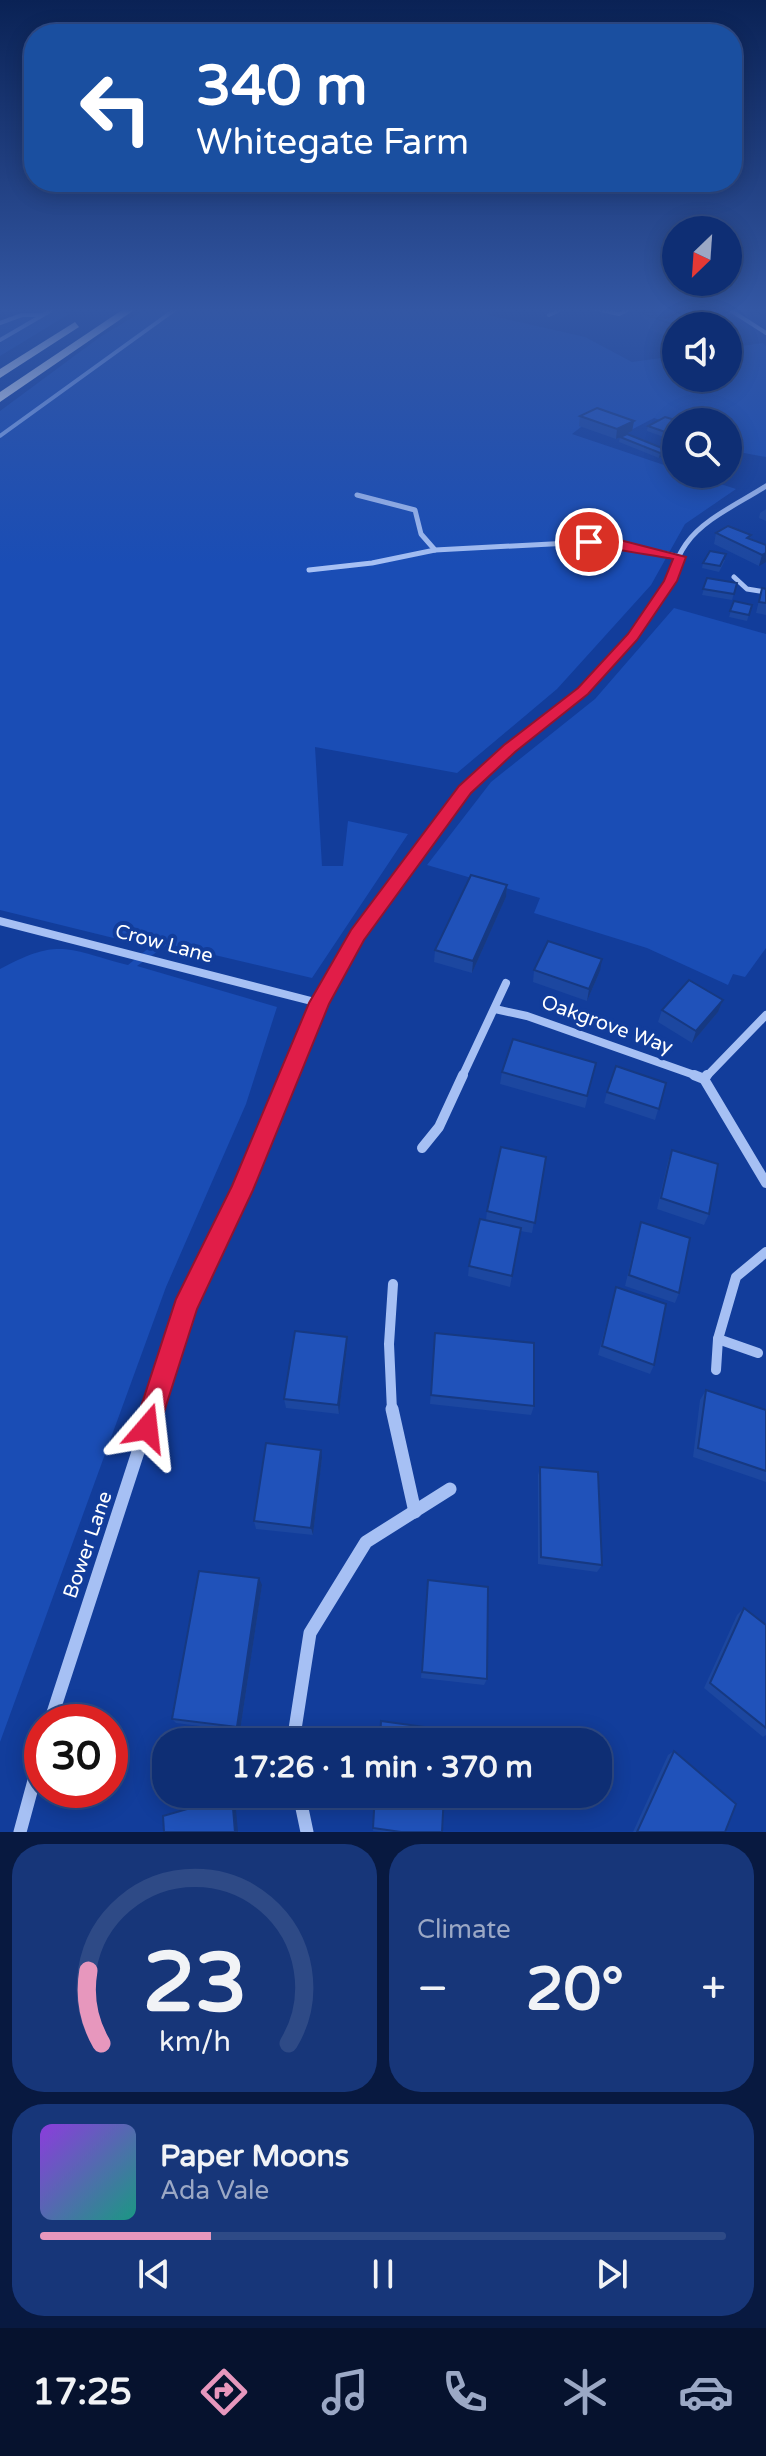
<!DOCTYPE html>
<html lang="en">
<head>
<meta charset="utf-8">
<style>
  :root { --surface:#0e2e74; --page:#173679; --text:#f1f3f6; --muted:#9ba8c5; --line:#2e4a86; --accent:#e797bd }
  body { margin:0; font-family:"Varela Round",sans-serif; background:var(--page); color:var(--text); height:100vh; display:flex; flex-direction:column; font-size:30px; white-space:nowrap }
  * { box-sizing:border-box; margin:0 }
  p { font-size:26px; color:var(--muted) }
  .icon { flex:none; width:44px; height:44px; fill:none; stroke:currentColor; stroke-width:2; stroke-linecap:round; stroke-linejoin:round }
  .map { position:relative; height:1832px; overflow:hidden }
  .details { display:flex; flex-direction:column; gap:12px; padding:12px; background:#081940; flex:1 }
  .details>* { flex:none }
  .hud { position:absolute; left:24px; top:24px; width:718px; height:168px; border-radius:32px; box-shadow:0 4px 20px #0003,0 0 0 2px var(--line); background:#1a4fa0; color:#fff; overflow:hidden }
  .needle { width:52px; rotate:205deg }
  .buttons { position:absolute; left:662px; top:216px; display:grid; gap:16px }
  .buttons a { display:grid; place-items:center; width:80px; height:80px; border-radius:50%; background:var(--surface); box-shadow:0 4px 20px #0003,0 0 0 2px var(--line); font-size:40px }
  .speed { position:absolute; left:24px; top:1704px; display:flex; gap:16px; font-size:40px; font-weight:700; text-align:center }
  .speed>* { display:grid; place-content:center; width:104px; height:104px; border-radius:50%; background:var(--surface); box-shadow:0 4px 20px #0003,0 0 0 2px var(--line); line-height:1 }
  .speed .limit { border:12px solid #d22; background:#fff; color:#111 }
  .pin { position:absolute; display:grid; place-items:center; width:68px; height:68px; color:#fff; margin:-34px; border:4px solid #fff; border-radius:50%; box-shadow:0 2px 8px #0007 }
  .me { position:absolute; width:88px; margin:-44px; rotate:17deg; stroke-linejoin:round; filter:drop-shadow(0 0 6px #0008) }
  .turn { display:flex; align-items:center; gap:28px; height:168px; padding:0 40px; font-size:36px }
  .turn .icon { width:104px; height:104px; stroke-width:2.5 }
  .turn b { display:block; font-size:56px; line-height:68px }
  .big { font-size:60px; font-weight:700; line-height:1.1 }
  .details .widget { flex:1; display:flex; flex-direction:column; justify-content:center; gap:12px; min-width:0; padding:0 28px; border-radius:32px; background:var(--page) }
  .details .dial { align-items:center; gap:0 }
  .dial svg { height:208px; overflow:visible; fill:none; stroke:var(--line); stroke-width:7; stroke-linecap:round; text-anchor:middle }
  .dial text { fill:var(--text); stroke:none }
  .song { display:flex; align-items:center; gap:24px }
  .cover { width:96px; height:96px; border-radius:12px; background:linear-gradient(135deg,hsl(270 70% 55%),hsl(170 70% 35%)) }
  .played { height:8px; border-radius:4px; background:linear-gradient(90deg,var(--accent) 25%,var(--line) 25%) }
  .keys { display:flex; justify-content:space-around; direction:ltr }
  .heat { display:flex; justify-content:space-between; align-items:center; font-size:44px; direction:ltr }
  .details .tiles { flex:1; display:grid; gap:12px; grid-template-columns:1fr 1fr }
  .widget:last-child { grid-column:span 2 }
  .trip { position:absolute; left:152px; top:1728px; width:460px; height:80px; border-radius:32px; background:var(--surface); box-shadow:0 4px 20px #0003,0 0 0 2px var(--line); font-weight:700; line-height:80px; text-align:center }
  .tabs { display:flex; height:128px; justify-content:space-around; align-items:center; background:#06122e; color:var(--muted) }
  .tabs .icon { width:56px; height:56px }
  .tabs .current { color:var(--accent) }
  .tabs b { font-size:36px; color:var(--text) }
  .map>svg:first-child { display:block }
  .green { fill:#1a4db5 }
  .lines { fill:none; stroke-linecap:round; stroke-linejoin:round }
  .stream { stroke:#98b9f7; stroke-width:4 }
  .minor-far5 { stroke:#a6c0f4; stroke-width:4 }
  .minor-far4 { stroke:#a6c0f4; stroke-width:5 }
  .minor-far3 { stroke:#a6c0f4; stroke-width:6 }
  .minor-far2 { stroke:#a6c0f4; stroke-width:8 }
  .minor-far1 { stroke:#a6c0f4; stroke-width:10 }
  .minor { stroke:#a6c0f4; stroke-width:13 }
  .motorway { fill:#fff; fill-rule:evenodd }
  .wall { fill:#1c47a0 }
  .shaded-wall { fill:#163982 }
  .building { fill:#2052ba; stroke:#163982; stroke-width:2 }
  .route { fill:#e11d48; stroke:#92132f; stroke-width:2 }
  .labels { text-anchor:middle; dominant-baseline:central; stroke-width:8; stroke-linejoin:round; paint-order:stroke }
  .street-label { font-size:20px; fill:#fff; stroke:#123d9b }
</style>
</head>
<body>
<div class="map">
<svg width="766" height="1832" viewBox="0 0 766 1832">
  <rect width="100%" height="100%" fill="#123d9b"/>
  <!-- green -->
  <g class="green">
    <polygon points="45,308 72,308 63,313 69,314 0,356 0,322"/>
    <path d="M148 308H500L488 315 585 337 632 362 676 356V378H728V348L763 343 766 346V457L728 450V422L676 425 654 418 633 429 594 417 572 434 676 469V474H690L736 489 685 524 651 585 557 689 457 773 315 747 322 866H343L348 821 408 834 312 978 168 944 137 966 277 1007 246 1104 166 1287 0 1742V969C59 937 67 949 128 965L150 947 0 910V411L100 337Z"/>
    <polygon points="674,608 766,634 766,948 745,977 733,974 728,985 647,948 534,913 540,898 427,865 491,782 595,699"/>
  </g>
  <g class="lines">
    <!-- stream -->
    <g class="stream">
      <polyline points="0,323 22,315 41,315"/>
      <polyline points="0,340 55,308"/>
      <polyline points="0,436 177,308"/>
    </g>
    <!-- minor-far5 -->
    <g class="minor-far5">
      <polyline points="592,308 619,314 632,308"/>
      <polyline points="727,308 766,333"/>
      <polyline points="549,315 564,308"/>
    </g>
    <!-- minor-far4 -->
    <g class="minor-far4">
      <polyline points="357,495 415,510 421,534 435,550 589,542 616,543 680,557"/>
      <polyline points="309,570 372,563 435,550"/>
      <polyline points="734,577 747,589 766,592"/>
      <path d="M654 605C667 585 674 561 686 544 703 519 740 503 766 486"/>
    </g>
    <!-- minor-far3 -->
    <path class="minor-far3" d="M447 813C483 764 533 732 580 693 610 669 634 634 655 603"/>
    <!-- minor-far2 -->
    <g class="minor-far2">
      <polyline points="0,921 319,1003"/>
      <polyline points="495,1009 527,1016 700,1077"/>
      <polyline points="288,1077 319,1003 357,935 448,811"/>
      <polyline points="462,1077 506,983"/>
      <polyline points="706,1077 766,1015"/>
    </g>
    <!-- minor-far1 -->
    <g class="minor-far1">
      <polyline points="694,1075 704,1079 707,1075"/>
      <polyline points="704,1079 766,1183"/>
      <polyline points="422,1148 439,1127 463,1075"/>
      <polyline points="758,1353 718,1339 736,1277 766,1252"/>
      <polyline points="716,1370 718,1339"/>
      <polyline points="151,1411 185,1307 242,1190 289,1075"/>
      <polyline points="392,1411 389,1344 393,1284"/>
    </g>
    <!-- minor -->
    <g class="minor">
      <polyline points="392,1409 415,1512"/>
      <polyline points="50,1722 152,1409"/>
      <polyline points="293,1742 310,1633 366,1542 450,1489"/>
      <polyline points="299,1794 307,1832"/>
      <polyline points="20,1832 42,1751"/>
    </g>
    <!-- motorway -->
    <g class="motorway">
      <polygon points="125,308 137,308 0,402 0,392"/>
      <polygon points="75,322 79,327 0,378 0,369"/>
    </g>
  </g>
  <!-- wall -->
  <g class="wall">
    <polygon points="758,308 766,308 762,320 753,314 754,310 760,310"/>
    <polygon points="643,313 666,318 676,326 676,355 668,351 670,338 671,338 648,329 650,322 643,318"/>
    <polygon points="580,416 634,421 632,431 616,439 579,426"/>
    <polygon points="682,422 664,437 647,431 648,426"/>
    <polygon points="620,437 667,450 666,455 659,458 619,442"/>
    <polygon points="676,452 676,469 668,466 670,456"/>
    <polygon points="692,474 716,474 707,479"/>
    <polygon points="766,509 766,521 759,518 760,513"/>
    <polygon points="716,533 750,539 766,545 759,566 714,544"/>
    <polygon points="725,560 719,572 702,568 703,563"/>
    <polygon points="707,578 737,583 732,600 702,595"/>
    <polygon points="762,588 766,589 766,615 756,613"/>
    <polygon points="734,601 752,605 747,621 729,617"/>
    <polygon points="507,885 506,897 472,973 434,962 435,950"/>
    <polygon points="534,970 600,971 587,1001 533,982"/>
    <polygon points="723,1000 718,1012 692,1043 658,1022 662,1010"/>
    <polygon points="596,1063 585,1108 500,1084 502,1072"/>
    <polygon points="666,1083 655,1120 604,1103 607,1092"/>
    <polygon points="672,1150 709,1214 704,1225 657,1209 668,1161"/>
    <polygon points="546,1157 532,1233 520,1231 510,1287 468,1276 469,1266 486,1220 487,1211"/>
    <polygon points="641,1222 679,1293 675,1303 625,1286 638,1232"/>
    <polygon points="616,1287 654,1365 650,1374 598,1355"/>
    <polygon points="435,1333 534,1406 531,1415 430,1404"/>
    <polygon points="347,1346 339,1414 286,1408 284,1399"/>
    <polygon points="706,1390 766,1410 766,1482 693,1457 700,1400"/>
    <polygon points="322,1458 313,1535 256,1529 254,1521"/>
    <polygon points="540,1467 602,1565 597,1572 538,1564 538,1475"/>
    <polygon points="428,1580 487,1679 484,1685 421,1678"/>
    <polygon points="262,1585 240,1731 176,1723 172,1719"/>
    <polygon points="744,1608 766,1625 766,1735 763,1737 704,1688 737,1615"/>
    <polygon points="674,1751 725,1832 633,1832 668,1755"/>
    <polygon points="375,1794 442,1832 383,1832 373,1831"/>
  </g>
  <!-- shaded-wall -->
  <g class="shaded-wall">
    <polygon points="634,421 632,431 616,439 617,429"/>
    <polygon points="676,426 676,430 664,437 665,432"/>
    <polygon points="667,450 666,455 659,458 660,453"/>
    <polygon points="733,455 731,466 728,467 728,458"/>
    <polygon points="708,474 716,474 707,479"/>
    <polygon points="766,553 766,562 759,566 762,555"/>
    <polygon points="507,885 506,897 472,973 473,961"/>
    <polygon points="602,959 600,971 587,1001 589,989"/>
    <polygon points="723,1000 718,1012 692,1043 696,1031"/>
    <polygon points="347,1337 347,1346 339,1414 338,1405"/>
    <polygon points="321,1450 322,1458 313,1535 311,1528"/>
    <polygon points="259,1578 262,1585 240,1731 237,1727"/>
    <polygon points="232,1796 235,1799 238,1832 235,1832"/>
  </g>
  <!-- building -->
  <g class="building">
    <polygon points="764,309 766,310 766,315 763,316 754,310"/>
    <polygon points="651,312 659,317 650,316 650,317 643,313"/>
    <polygon points="678,312 705,326 677,326 650,316 666,318"/>
    <polygon points="597,408 634,421 617,429 580,416"/>
    <polygon points="665,417 682,422 676,422 676,426 665,432 648,426"/>
    <polygon points="627,434 667,450 660,453 620,437"/>
    <polygon points="728,526 751,535 747,538 766,545 766,553 762,555 716,533"/>
    <polygon points="710,551 726,554 720,566 703,563"/>
    <polygon points="707,578 737,583 734,594 703,589"/>
    <polygon points="762,588 766,589 766,603 759,602"/>
    <polygon points="734,601 752,605 749,615 730,611"/>
    <polygon points="471,875 507,885 473,961 435,950"/>
    <polygon points="548,941 602,959 589,989 534,970"/>
    <polygon points="689,980 723,1000 696,1031 662,1010"/>
    <polygon points="513,1039 596,1063 587,1096 502,1072"/>
    <polygon points="616,1066 666,1083 659,1109 607,1092"/>
    <polygon points="501,1147 546,1157 535,1223 487,1211"/>
    <polygon points="672,1150 718,1164 709,1214 661,1198"/>
    <polygon points="480,1219 521,1228 512,1276 469,1266"/>
    <polygon points="641,1222 690,1238 679,1293 629,1275"/>
    <polygon points="616,1287 666,1304 654,1365 602,1346"/>
    <polygon points="295,1331 347,1337 338,1405 284,1399"/>
    <polygon points="435,1333 534,1343 534,1406 431,1395"/>
    <polygon points="706,1390 766,1410 766,1471 698,1448"/>
    <polygon points="266,1443 321,1450 311,1528 254,1521"/>
    <polygon points="540,1467 598,1472 602,1565 541,1557"/>
    <polygon points="199,1571 259,1578 237,1727 172,1719"/>
    <polygon points="428,1580 488,1587 487,1679 422,1672"/>
    <polygon points="744,1608 766,1625 766,1728 710,1683"/>
    <polygon points="381,1721 447,1730 446,1742 380,1742"/>
    <polygon points="674,1751 736,1804 725,1832 637,1832"/>
    <polygon points="375,1794 444,1794 442,1832 401,1832 373,1828"/>
    <polygon points="232,1796 235,1832 164,1832 163,1816"/>
  </g>
  <!-- sky -->
  <linearGradient id="sky" x2="0" y2="1"><stop stop-color="#0a2255"/><stop offset="0.55" stop-color="#3357a4"/><stop offset="1" stop-color="#3357a4" stop-opacity="0"/></linearGradient>
  <rect width="766" height="564" fill="url(#sky)"/>
  <!-- route -->
  <path class="route" d="M584 539H616L686 557 677 581 637 640 588 694 515 752 471 793 364 940 329 1004 253 1190 197 1309 156 1437 147 1441 138 1437 134 1428 176 1299 232 1186 309 1003 351 930 459 786 504 745 578 688 628 634 664 581 673 559C658 556 589 546 583 542Z"/>
  <g class="labels">
    <!-- street labels -->
    <g class="street-label">
      <text transform="translate(164 944) rotate(15)">Crow Lane</text>
      <text transform="translate(607 1025) rotate(20)">Oakgrove Way</text>
      <text transform="translate(88 1545) rotate(-71)">Bower Lane</text>
    </g>
  </g>
</svg>
<div class="buttons">
<a><svg class="needle" viewBox="-14 -14 28 28"><path d="M0-13l5 13h-10z" fill="#e53935"/><path d="M0 13l5-13h-10z" fill="#9ba8c5"/></svg></a>
<a><svg class="icon" aria-label="sound" viewBox="0 0 24 24"><path d="M4 9h4l5-4v14l-5-4H4zM17 9q2 3 0 6"/></svg></a>
<a><svg class="icon" aria-label="search" viewBox="0 0 24 24"><circle cx="10" cy="10" r="6"/><path d="M15 15l6 6"/></svg></a>
</div>
<div class="speed"><div class="limit">30</div></div>
<div class="pin" style="left:589px;top:542px;background:#d93025"><svg class="icon" aria-label="arrive" viewBox="0 0 24 24"><path d="M6 21V4h12l-3 4 3 4H6"/></svg></div>
<svg class="me" style="left:147px;top:1428px" viewBox="-20 -20 40 40"><path d="M0-17L14 15 0 8-14 15z" fill="#e11d48" stroke="#fff" stroke-width="4"/></svg>
<div class="trip">17:26 · 1 min · 370 m</div>
<div class="hud">
<div class="turn"><svg class="icon" aria-label="left" viewBox="0 0 24 24"><path d="M17 20v-9H6M10 6l-5 5 5 5"/></svg><div><b>340 m</b>Whitegate Farm</div></div>
</div>
</div>
<section class="details">
<div class="tiles">
<div class="widget dial"><svg viewBox="0 0 100 80">
<path d="M14 69A42 42 0 1 1 86 69"/>
<path d="M14 69A42 42 0 0 1 9 41" stroke="#e797bd"/>
<text x="50" y="56" font-size="32" font-weight="700">23</text>
<text x="50" y="72" font-size="11">km/h</text>
</svg></div>
<div class="widget"><p>Climate</p>
<div class="heat"><a>−</a><b class="big">20°</b><a>+</a></div>
</div>
<div class="widget">
<div class="song"><i class="cover"></i><div><b>Paper Moons</b><p>Ada Vale</p></div></div>
<div class="played"></div>
<div class="keys"><svg class="icon" aria-label="previous" viewBox="0 0 24 24"><path d="M18 5L8 12l10 7zM5 5v14"/></svg><svg class="icon" aria-label="pause" viewBox="0 0 24 24"><path d="M8 5v14M16 5v14"/></svg><svg class="icon" aria-label="next" viewBox="0 0 24 24"><path d="M6 5l10 7-10 7zM19 5v14"/></svg></div>
</div>
</div>
</section>
<nav class="tabs">
<b>17:25</b>
<svg class="icon current" aria-label="directions" viewBox="0 0 24 24"><path d="M12 3l9 9-9 9-9-9zM9 14v-3h6M13 9l2 2-2 2"/></svg>
<svg class="icon" aria-label="music" viewBox="0 0 24 24"><path d="M9 18V5l10-2v13"/><circle cx="6" cy="18" r="3"/><circle cx="16" cy="16" r="3"/></svg>
<svg class="icon" aria-label="phone" viewBox="0 0 24 24"><path d="M5 4h4l2 5-3 2q2 4 5 5l2-3 5 2v4C11 20 4 13 5 4z"/></svg>
<svg class="icon" aria-label="climate" viewBox="0 0 24 24"><path d="M12 3v18M4 7l16 10M4 17L20 7"/></svg>
<svg class="icon" aria-label="car" viewBox="0 0 24 24"><path d="M5 17H2v-5l4-1 3-4h7l3 4 3 1v5h-3M9 17h6M6 11h13"/><circle cx="7" cy="17" r="2"/><circle cx="17" cy="17" r="2"/></svg>
</nav>
</body>
</html>
